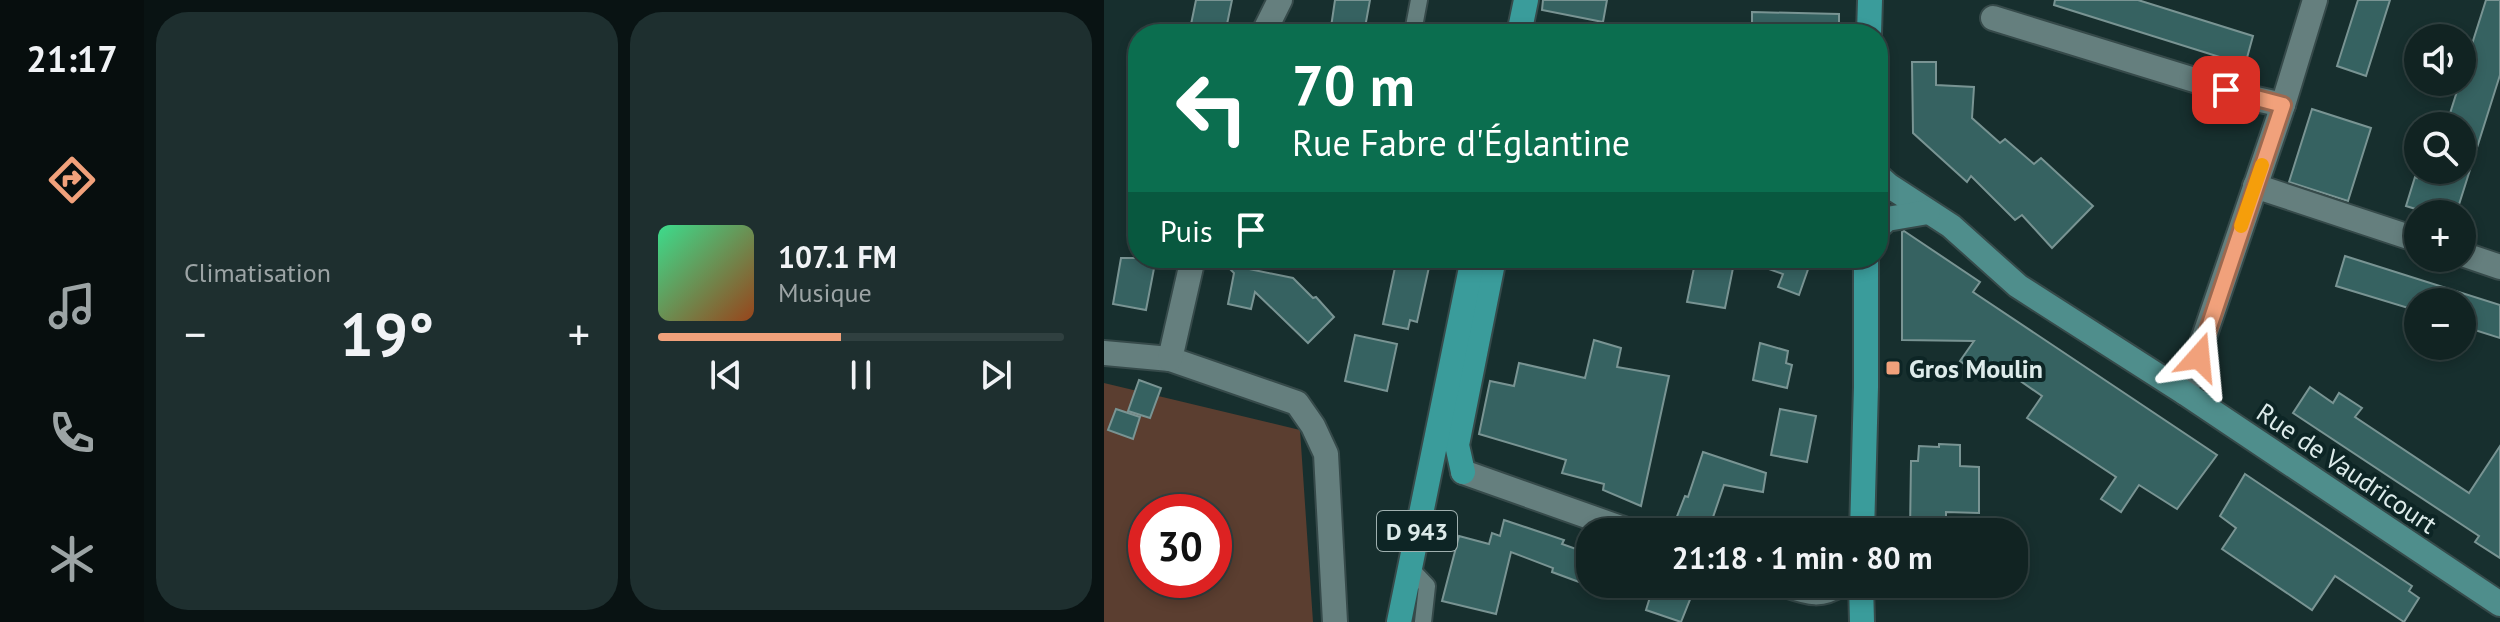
<!DOCTYPE html>
<html lang="fr">
<head>
<meta charset="utf-8">
<style>
  :root { --surface:#112322; --page:#1e2f2f; --text:#f1f3f6; --muted:#9ca4a5; --line:#304040; --accent:#f1a17b }
  body { margin:0; font-family:"PT Sans",sans-serif; background:var(--page); color:var(--text); height:100vh; display:flex; flex-direction:column; font-size:30px; white-space:nowrap }
  * { box-sizing:border-box; margin:0 }
  p { font-size:26px; color:var(--muted) }
  .icon { flex:none; width:44px; height:44px; fill:none; stroke:currentColor; stroke-width:2; stroke-linecap:round; stroke-linejoin:round }
  .map { position:relative; flex:1; overflow:hidden }
  .panel { display:flex; flex-direction:column; gap:12px; padding:12px; background:#091313; width:960px }
  .panel>* { flex:none }
  .hud { position:absolute; left:24px; top:24px; width:760px; height:244px; border-radius:32px; box-shadow:0 4px 12px #0003,0 0 0 2px var(--line); background:#0b6e4f; color:#fff; overflow:hidden }
  .tools { position:absolute; left:1300px; top:24px; display:grid; gap:16px }
  .tools a { display:grid; place-items:center; width:72px; height:72px; border-radius:50%; background:var(--surface); box-shadow:0 4px 12px #0003,0 0 0 2px var(--line); font-size:40px }
  .speed { position:absolute; left:24px; top:494px; display:flex; gap:16px; font-size:40px; font-weight:700; text-align:center }
  .speed>* { display:grid; place-content:center; width:104px; height:104px; border-radius:50%; background:var(--surface); box-shadow:0 4px 12px #0003,0 0 0 2px var(--line); line-height:1 }
  .speed .limit { border:12px solid #d22; background:#fff; color:#111 }
  .pin { position:absolute; display:grid; place-items:center; width:68px; height:68px; color:#fff; margin:-34px; border-radius:16px; box-shadow:0 4px 12px #0006 }
  .me { position:absolute; width:88px; margin:-44px; rotate:18deg; stroke-linejoin:round; filter:drop-shadow(0 0 6px #0008) }
  .turn { display:flex; align-items:center; gap:28px; height:168px; padding:0 32px; font-size:36px }
  .turn .icon { width:104px; height:104px; stroke-width:2.5 }
  .turn b { display:block; font-size:56px; line-height:68px }
  .then { display:flex; align-items:center; height:76px; padding:0 32px; background:#0003; gap:16px; font-size:30px }
  .big { font-size:60px; font-weight:700; line-height:1.1 }
  .panel .card { flex:1; display:flex; flex-direction:column; justify-content:center; gap:12px; min-width:0; padding:0 28px; border-radius:32px; background:var(--page) }
  .song { display:flex; align-items:center; gap:24px }
  .cover { width:96px; height:96px; border-radius:12px; background:linear-gradient(135deg,hsl(150 70% 55%),hsl(20 70% 35%)) }
  .played { height:8px; border-radius:4px; background:linear-gradient(90deg,var(--accent) 45%,var(--line) 45%) }
  .keys { display:flex; justify-content:space-around; direction:ltr }
  .heat { display:flex; justify-content:space-between; align-items:center; font-size:44px; direction:ltr }
  .panel .tiles { flex:1; display:grid; gap:12px; grid-template-columns:repeat(2,1fr) }
  .trip { position:absolute; left:472px; top:518px; width:452px; height:80px; border-radius:32px; background:var(--surface); box-shadow:0 4px 12px #0003,0 0 0 2px var(--line); font-weight:700; line-height:80px; text-align:center }
  main { display:flex; flex:1; min-height:0 }
  .tab-bar { display:flex; flex-direction:column; width:144px; justify-content:space-around; align-items:center; background:#070e0e; color:var(--muted) }
  .tab-bar .icon { width:56px; height:56px }
  .tab-bar .on { color:var(--accent) }
  .tab-bar b { font-size:36px; color:var(--text) }
  .map>svg:first-child { display:block }
  .green { fill:#5b3e30; fill-rule:evenodd }
  .building { fill:#366261; stroke:#799493; stroke-width:2 }
  .lines { fill:none; stroke-linecap:round; stroke-linejoin:round }
  .lane-casing { stroke:#364a4a; stroke-width:20 }
  .street-casing { stroke:#364a4a; stroke-width:28 }
  .secondary-casing { stroke:#364a4a; stroke-width:28 }
  .primary-casing { stroke:#364a4a; stroke-width:28 }
  .lane { stroke:#657f7e; stroke-width:16 }
  .street { stroke:#657f7e; stroke-width:24 }
  .secondary { stroke:#4f8e8c; stroke-width:24 }
  .primary { stroke:#3a9c9b; stroke-width:24 }
  .route-casing { stroke:#9d6950; stroke-width:20 }
  .route { stroke:#f1a17b; stroke-width:14 }
  .slow { stroke:#f59e0b; stroke-width:14 }
  .poi-dot { fill:#f1a17b; stroke:#0d2525; stroke-width:3 }
  .labels { text-anchor:middle; dominant-baseline:central; stroke-width:8; stroke-linejoin:round; paint-order:stroke }
  .shield { fill:#0d2525; stroke:#9fb0af; stroke-width:2 }
  .shield-label { font-size:24px; font-weight:bold; fill:#ddebea }
  .poi-label { font-size:26px; font-weight:bold; fill:#ddebea; stroke:#0d2525; text-anchor:start }
  .street-label { font-size:26px; fill:#ddebea; stroke:#0d2525 }
</style>
</head>
<body>
<main>
<nav class="tab-bar">
<b>21:17</b>
<svg class="icon on" aria-label="directions" viewBox="0 0 24 24"><path d="M12 3l9 9-9 9-9-9zM9 14v-3h6M13 9l2 2-2 2"/></svg>
<svg class="icon" aria-label="music" viewBox="0 0 24 24"><path d="M9 18V5l10-2v13"/><circle cx="6" cy="18" r="3"/><circle cx="16" cy="16" r="3"/></svg>
<svg class="icon" aria-label="phone" viewBox="0 0 24 24"><path d="M5 4h4l2 5-3 2q2 4 5 5l2-3 5 2v4C11 20 4 13 5 4z"/></svg>
<svg class="icon" aria-label="climate" viewBox="0 0 24 24"><path d="M12 3v18M4 7l16 10M4 17L20 7"/></svg>
</nav>
<section class="panel">
<div class="tiles">
<div class="card"><p>Climatisation</p>
<div class="heat"><a>−</a><b class="big">19°</b><a>+</a></div>
</div>
<div class="card">
<div class="song"><i class="cover"></i><div><b>107.1 FM</b><p>Musique</p></div></div>
<div class="played"></div>
<div class="keys"><svg class="icon" aria-label="previous" viewBox="0 0 24 24"><path d="M18 5L8 12l10 7zM5 5v14"/></svg><svg class="icon" aria-label="pause" viewBox="0 0 24 24"><path d="M8 5v14M16 5v14"/></svg><svg class="icon" aria-label="next" viewBox="0 0 24 24"><path d="M6 5l10 7-10 7zM19 5v14"/></svg></div>
</div>
</div>
</section>
<div class="map">
<svg width="1396" height="622" viewBox="0 0 1396 622">
  <rect width="100%" height="100%" fill="#172f2e"/>
  <!-- green -->
  <path class="green" d="M0 383 196 430 209 622H0ZM42 512H110V580H42Z"/>
  <!-- building -->
  <g class="building">
    <polygon points="92,0 128,0 121,34 85,34"/>
    <polygon points="231,0 266,0 260,33 227,27"/>
    <polygon points="439,0 503,0 499,22 438,10"/>
    <polygon points="951,0 1034,0 1149,36 1141,65 950,5"/>
    <polygon points="1254,0 1286,0 1262,76 1233,66"/>
    <polygon points="1382,0 1396,0 1396,75 1352,214 1328,214 1302,206 1311,177 1313,178 1316,170 1358,170 1358,126 1342,126"/>
    <polygon points="648,12 735,14 735,34 648,34"/>
    <polygon points="808,62 832,62 832,85 870,87 868,118 896,143 901,139 930,164 937,158 989,206 948,248 918,215 911,220 867,176 863,182 809,133"/>
    <polygon points="1208,109 1267,128 1244,201 1185,182"/>
    <polygon points="800,231 876,282 869,292 1113,455 1073,509 1035,485 1017,512 997,499 1012,477 923,418 938,396 889,362 879,378 856,361 870,341 798,340 798,232"/>
    <polygon points="1241,256 1396,305 1396,338 1358,326 1358,302 1314,302 1314,311 1232,286"/>
    <polygon points="17,258 52,258 42,310 9,304"/>
    <polygon points="293,258 327,258 313,322 306,320 304,329 279,324"/>
    <polygon points="592,258 631,258 621,308 583,302"/>
    <polygon points="642,258 708,258 695,295 674,287 679,274 642,261"/>
    <polygon points="121,264 189,278 209,298 212,297 230,317 204,343 151,292 147,309 124,304 130,273"/>
    <polygon points="251,335 293,344 283,391 241,381"/>
    <polygon points="490,340 517,348 513,367 565,376 537,506 499,490 500,484 458,473 462,460 375,434 386,381 410,386 415,363 481,378"/>
    <polygon points="656,343 684,351 682,363 688,365 683,388 649,380"/>
    <polygon points="35,380 57,388 46,418 24,411"/>
    <polygon points="1206,387 1229,403 1235,393 1258,408 1251,417 1365,493 1396,446 1396,558 1371,542 1375,536 1189,413"/>
    <polygon points="12,409 36,417 29,439 4,430"/>
    <polygon points="676,409 712,416 703,462 667,455"/>
    <polygon points="835,444 856,445 856,466 875,467 875,513 842,512 842,532 806,532 807,461 814,461 815,446 835,447"/>
    <polygon points="599,452 662,473 659,492 620,485 607,523 596,520 594,523 572,519 581,496 584,497"/>
    <polygon points="1141,474 1308,586 1305,591 1315,598 1300,622 1231,576 1208,610 1118,549 1132,528 1116,516"/>
    <polygon points="400,520 460,540 458,544 486,554 486,586 448,572 449,568 407,552 392,614 338,601 355,536 385,544 388,533 396,536"/>
    <polygon points="550,584 568,584 589,592 577,622 542,610"/>
  </g>
  <g class="lines">
    <!-- lane casing -->
    <g class="lane-casing">
      <g id="lane">
        <polyline points="315,0 309,32 320,34"/>
        <polyline points="305,567 323,586 319,622"/>
      </g>
    </g>
    <!-- street casing -->
    <g class="street-casing">
      <g id="street">
        <polyline points="889,18 1152,99 1179,105"/>
        <polyline points="159,34 176,0"/>
        <polyline points="1151,186 1314,240"/>
        <polyline points="1358,254 1396,267"/>
        <polyline points="0,353 66,359 193,403 209,426 222,454 231,622"/>
        <polyline points="66,359 89,258"/>
        <polyline points="1081,393 1179,105 1211,0"/>
        <polyline points="359,472 528,532"/>
        <path d="M679 584C703 592 715 598 737 584"/>
      </g>
    </g>
    <!-- secondary casing -->
    <g class="secondary-casing">
      <g id="secondary">
        <polyline points="774,176 784,185 847,226 914,286 1081,393 1396,604"/>
        <polyline points="774,227 783,219 824,212"/>
      </g>
    </g>
    <!-- primary casing -->
    <g class="primary-casing">
      <g id="primary">
        <polyline points="415,34 422,0"/>
        <polyline points="765,34 766,0"/>
        <polyline points="359,472 353,445 390,258"/>
        <polyline points="758,532 762,387 762,258"/>
        <polyline points="757,584 758,622"/>
        <polyline points="295,622 369,258"/>
      </g>
    </g>
    <!-- lane -->
    <use href="#lane" class="lane"/>
    <!-- street -->
    <use href="#street" class="street"/>
    <!-- secondary -->
    <use href="#secondary" class="secondary"/>
    <!-- primary -->
    <use href="#primary" class="primary"/>
  </g>
  <g class="lines">
    <!-- route casing -->
    <g class="route-casing">
      <polyline id="route" points="1095,357 1179,105 1122,90"/>
    </g>
    <!-- route -->
    <use href="#route" class="route"/>
    <!-- slow -->
    <polyline class="slow" points="1137,226 1158,165"/>
  </g>
  <!-- markers -->
  <rect class="poi-dot" x="781" y="360" width="16" height="16" rx="4"/>
  <g class="labels">
    <!-- shield labels -->
    <rect class="shield" x="273" y="511" width="80" height="40" rx="6"/>
    <g class="shield-label">
      <text x="313" y="531">D 943</text>
    </g>
    <!-- poi labels -->
    <g class="poi-label">
      <text x="805" y="368">Gros Moulin</text>
    </g>
    <!-- street labels -->
    <g class="street-label">
      <text transform="translate(1243 468) rotate(34)">Rue de Vaudricourt</text>
    </g>
  </g>
</svg>
<div class="tools">
<a><svg class="icon" aria-label="sound" viewBox="0 0 24 24"><path d="M4 9h4l5-4v14l-5-4H4zM17 9q2 3 0 6"/></svg></a>
<a><svg class="icon" aria-label="search" viewBox="0 0 24 24"><circle cx="10" cy="10" r="6"/><path d="M15 15l6 6"/></svg></a>
<a>+</a>
<a>−</a>
</div>
<div class="speed"><div class="limit">30</div></div>
<div class="pin" style="left:1122px;top:90px;background:#d93025"><svg class="icon" aria-label="arrive" viewBox="0 0 24 24"><path d="M6 21V4h12l-3 4 3 4H6"/></svg></div>
<svg class="me" style="left:1095px;top:357px" viewBox="-20 -20 40 40"><path d="M0-17L14 15 0 8-14 15z" fill="#f1a17b" stroke="#fff" stroke-width="4"/></svg>
<div class="trip">21:18 · 1 min · 80 m</div>
<div class="hud">
<div class="turn"><svg class="icon" aria-label="left" viewBox="0 0 24 24"><path d="M17 20v-9H6M10 6l-5 5 5 5"/></svg><div><b>70 m</b>Rue Fabre d'Églantine</div></div>
<div class="then">Puis<svg class="icon" aria-label="arrive" viewBox="0 0 24 24"><path d="M6 21V4h12l-3 4 3 4H6"/></svg></div>
</div>
</div>
</main>
</body>
</html>
